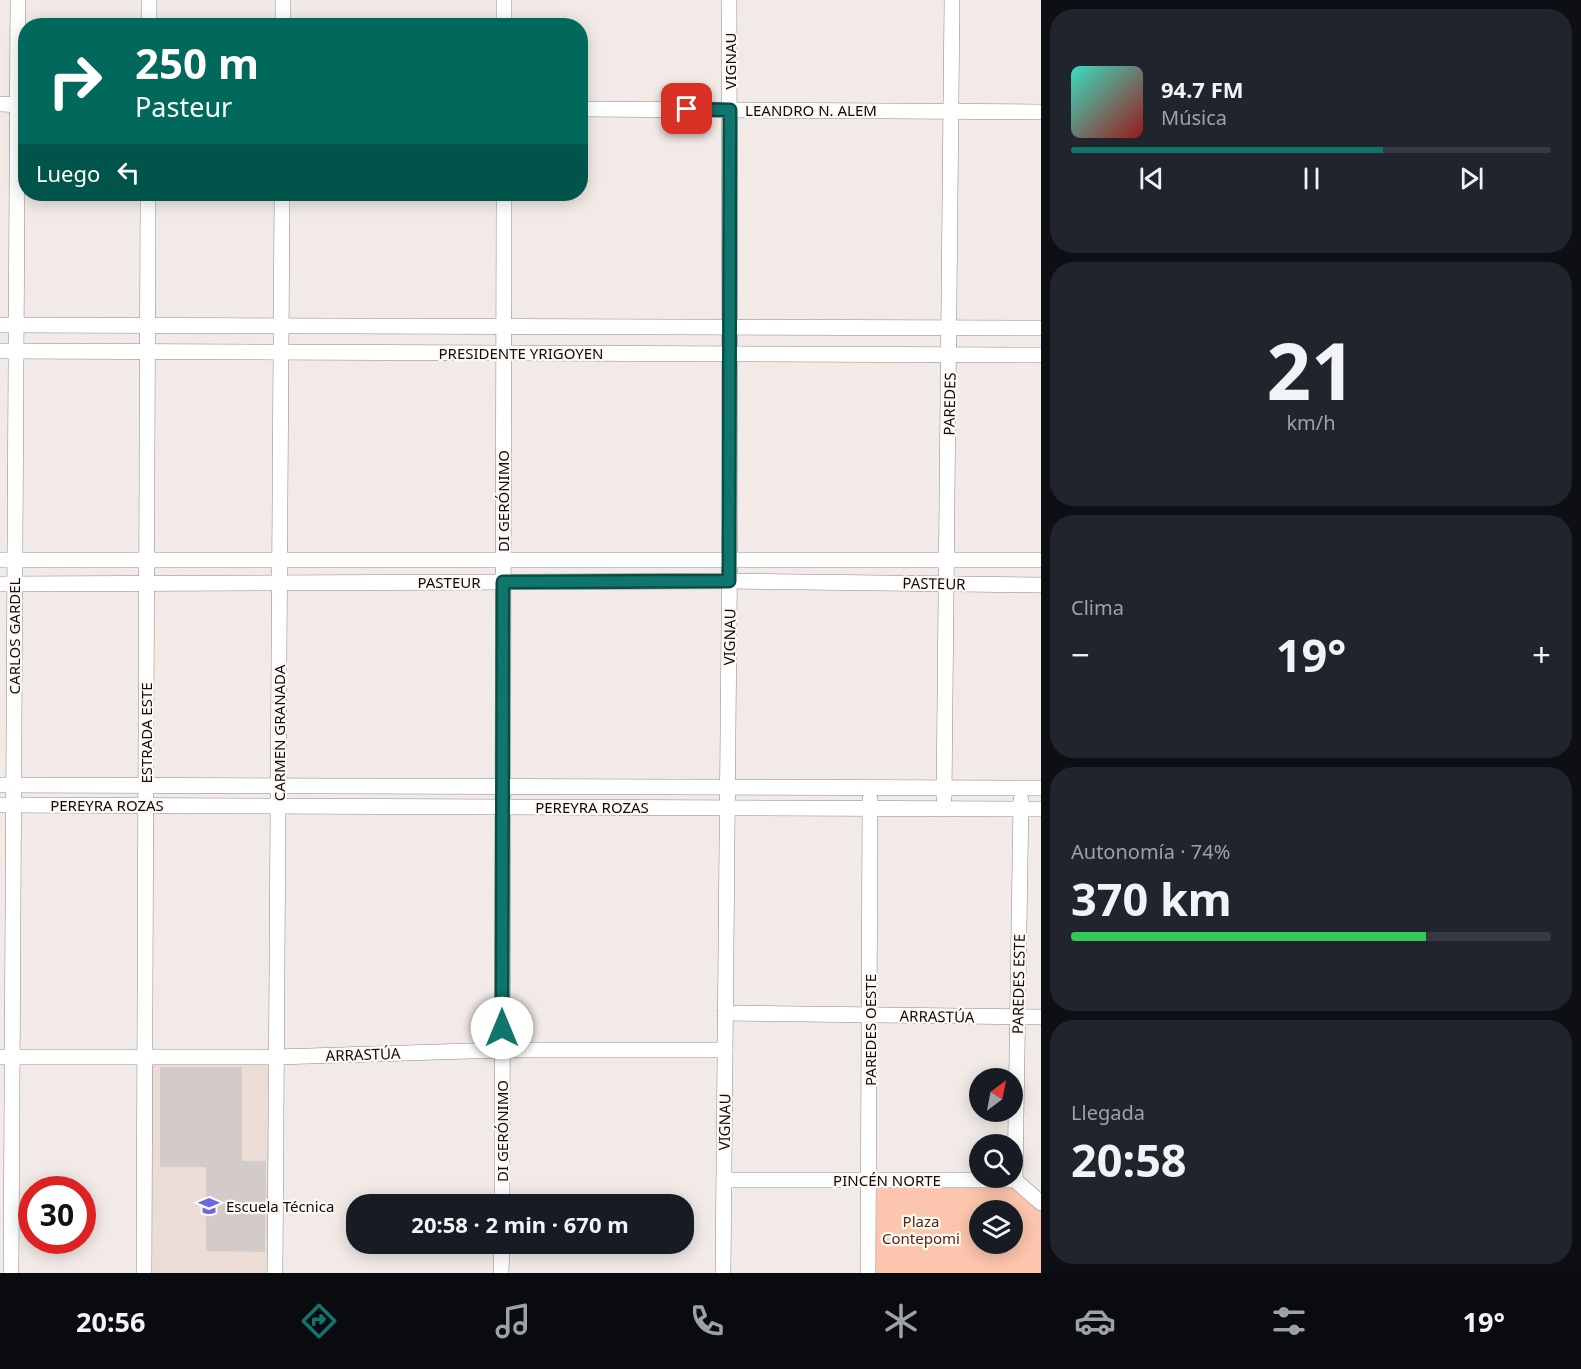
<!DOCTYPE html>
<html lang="es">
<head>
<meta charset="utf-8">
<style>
  :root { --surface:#171b24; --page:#20242c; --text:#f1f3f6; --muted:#9ea1a6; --line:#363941; --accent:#0f766e }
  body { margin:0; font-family:"Noto Sans",sans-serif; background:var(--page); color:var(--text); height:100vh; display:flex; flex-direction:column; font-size:22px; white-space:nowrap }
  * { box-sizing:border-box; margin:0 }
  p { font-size:20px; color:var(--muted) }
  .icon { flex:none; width:33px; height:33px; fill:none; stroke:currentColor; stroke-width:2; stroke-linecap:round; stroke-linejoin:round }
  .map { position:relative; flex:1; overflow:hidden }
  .panel { display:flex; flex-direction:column; gap:9px; padding:9px; background:#0d0f14; width:540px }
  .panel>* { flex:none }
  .hud { position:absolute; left:18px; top:18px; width:570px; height:183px; border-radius:24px; box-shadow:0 3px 15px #0003; background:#00695c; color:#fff; overflow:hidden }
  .needle { width:39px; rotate:32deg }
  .controls { position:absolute; left:969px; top:1068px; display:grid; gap:12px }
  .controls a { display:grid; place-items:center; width:54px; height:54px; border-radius:50%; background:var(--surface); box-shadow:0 3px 15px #0003; font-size:30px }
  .speed { position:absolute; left:18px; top:1176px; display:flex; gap:12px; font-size:30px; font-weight:700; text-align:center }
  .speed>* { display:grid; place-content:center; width:78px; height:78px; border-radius:50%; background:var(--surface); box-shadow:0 3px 15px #0003; line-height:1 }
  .speed .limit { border:9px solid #d22; background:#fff; color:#111 }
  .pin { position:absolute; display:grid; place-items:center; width:51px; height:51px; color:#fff; margin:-26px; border-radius:12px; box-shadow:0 3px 9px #0006 }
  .me { position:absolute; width:66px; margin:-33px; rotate:0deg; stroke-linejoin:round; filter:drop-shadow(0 0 4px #0008) }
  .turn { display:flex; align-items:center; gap:21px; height:126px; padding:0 18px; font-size:27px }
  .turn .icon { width:78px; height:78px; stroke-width:2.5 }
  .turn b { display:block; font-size:42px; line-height:51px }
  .then { display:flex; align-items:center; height:57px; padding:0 18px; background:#0003; gap:12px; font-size:22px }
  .big { font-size:45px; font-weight:700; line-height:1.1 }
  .panel .card { flex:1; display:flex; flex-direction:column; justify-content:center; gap:9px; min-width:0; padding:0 21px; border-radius:24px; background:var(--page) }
  .panel .dial { align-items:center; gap:0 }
  .dial b { font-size:78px; line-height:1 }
  .song { display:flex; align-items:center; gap:18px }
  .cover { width:72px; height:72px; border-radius:9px; background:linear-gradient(135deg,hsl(170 70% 55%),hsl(0 70% 35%)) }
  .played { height:6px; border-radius:3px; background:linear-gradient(90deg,var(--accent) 65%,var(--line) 65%) }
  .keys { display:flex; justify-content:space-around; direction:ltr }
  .heat { display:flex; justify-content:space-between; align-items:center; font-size:33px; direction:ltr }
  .charge { height:9px; border-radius:4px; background:linear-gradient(90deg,#34c759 74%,var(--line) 0) }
  .trip { position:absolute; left:346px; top:1194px; width:348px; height:60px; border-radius:24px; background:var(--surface); box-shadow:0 3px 15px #0003; font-weight:700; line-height:60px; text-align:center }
  .tabs { display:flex; height:96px; justify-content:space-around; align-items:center; background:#090b0e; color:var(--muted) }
  .tabs .icon { width:42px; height:42px }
  .tabs .selected { color:var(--accent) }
  .tabs b { font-size:27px; color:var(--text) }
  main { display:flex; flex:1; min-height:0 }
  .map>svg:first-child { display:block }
  .built { fill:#ebdcd6 }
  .green { fill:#fcc5ad; fill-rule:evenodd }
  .building { fill:#d2cbc9 }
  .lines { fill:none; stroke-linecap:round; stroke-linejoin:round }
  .minor-casing { stroke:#8e8885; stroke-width:16 }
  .minor { stroke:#fff; stroke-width:15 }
  .route-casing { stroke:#0a4d48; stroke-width:15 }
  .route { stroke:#0f766e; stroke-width:10 }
  .labels { text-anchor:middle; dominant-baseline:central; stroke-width:4.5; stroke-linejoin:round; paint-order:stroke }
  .street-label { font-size:15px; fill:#0e0c0b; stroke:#fff8f5 }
  .poi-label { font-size:15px; fill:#0e0c0b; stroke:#fff8f5; text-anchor:start }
  .park-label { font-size:15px; fill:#56260f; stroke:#fff8f5 }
</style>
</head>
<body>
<main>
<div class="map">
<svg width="1041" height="1273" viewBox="0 0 1041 1273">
  <rect width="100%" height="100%" fill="#f1eae7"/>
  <!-- built -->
  <polygon class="built" points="151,1064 268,1065 268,1273 151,1273"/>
  <!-- green -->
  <path class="green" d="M1012 1186 1041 1210V1273H875L877 1187ZM980 1210H1012V1244H980Z"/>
  <!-- building -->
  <polygon class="building" points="160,1067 242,1067 242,1161 266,1161 265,1252 206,1251 206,1167 160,1167"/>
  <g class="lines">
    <!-- minor casing -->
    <g class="minor-casing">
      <g id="minor">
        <polyline points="149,26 149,0"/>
        <polyline points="283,26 283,0"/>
        <polyline points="504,26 504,0"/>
        <polyline points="0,104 26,105"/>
        <polyline points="580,109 1041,112"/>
        <polyline points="0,325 1041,328"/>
        <polyline points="0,351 1041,355"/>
        <polyline points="0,560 1041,560"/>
        <polyline points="0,584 729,581 1041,585"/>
        <polyline points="0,785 1041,788"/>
        <polyline points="944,798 952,0"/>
        <polyline points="0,805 1041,809"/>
        <polyline points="725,1013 1041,1017"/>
        <polyline points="0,1057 277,1057 502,1050 725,1050"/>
        <polyline points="724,1180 1015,1180 1041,1203"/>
        <polyline points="1015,1180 1021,800"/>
        <polyline points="502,1204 504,194"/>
        <polyline points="11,1273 18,0"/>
        <polyline points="144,1273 148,194"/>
        <polyline points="275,1273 282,194"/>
        <polyline points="501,1273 502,1244"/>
        <polyline points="723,1273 730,516 729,0"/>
        <polyline points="868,1273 870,799"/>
      </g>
    </g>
    <!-- minor -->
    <use href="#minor" class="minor"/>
  </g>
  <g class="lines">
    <!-- route casing -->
    <g class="route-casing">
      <polyline id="route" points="502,1028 503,582 729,581 730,110 687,109"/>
    </g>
    <!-- route -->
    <use href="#route" class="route"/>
  </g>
  <!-- icons -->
  <defs>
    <g id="school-bare" transform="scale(1.62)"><path d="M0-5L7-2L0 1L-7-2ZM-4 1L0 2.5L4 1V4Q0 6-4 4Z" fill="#6d68e2" stroke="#fff8f5" stroke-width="2.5" paint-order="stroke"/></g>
  </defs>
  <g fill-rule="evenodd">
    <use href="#school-bare" x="209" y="1206"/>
  </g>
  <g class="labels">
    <!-- street labels -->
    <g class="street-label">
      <text transform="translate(730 61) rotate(-90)">VIGNAU</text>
      <text x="811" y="110">LEANDRO N. ALEM</text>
      <text x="521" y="353">PRESIDENTE YRIGOYEN</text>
      <text transform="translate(949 404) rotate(-89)">PAREDES</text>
      <text transform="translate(503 501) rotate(-90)">DI GERÓNIMO</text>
      <text x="449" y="582">PASTEUR</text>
      <text transform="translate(934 583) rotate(1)">PASTEUR</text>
      <text transform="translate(14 636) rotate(-90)">CARLOS GARDEL</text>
      <text transform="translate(729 637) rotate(-89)">VIGNAU</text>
      <text transform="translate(146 733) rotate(-90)">ESTRADA ESTE</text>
      <text transform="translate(279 733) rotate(-90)">CARMEN GRANADA</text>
      <text x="107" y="805">PEREYRA ROZAS</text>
      <text x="592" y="807">PEREYRA ROZAS</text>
      <text transform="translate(1018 984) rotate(-89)">PAREDES ESTE</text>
      <text transform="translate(937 1016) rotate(1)">ARRASTÚA</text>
      <text transform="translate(870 1030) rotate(-90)">PAREDES OESTE</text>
      <text transform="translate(363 1054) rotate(-2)">ARRASTÚA</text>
      <text transform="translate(724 1122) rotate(-89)">VIGNAU</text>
      <text transform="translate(502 1131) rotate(-90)">DI GERÓNIMO</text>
      <text x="887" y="1180">PINCÉN NORTE</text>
    </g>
    <!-- poi labels -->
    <g class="poi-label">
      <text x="226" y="1206">Escuela Técnica</text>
    </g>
    <!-- park labels -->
    <g class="park-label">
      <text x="921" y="1221">Plaza<tspan x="921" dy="17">Contepomi</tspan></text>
    </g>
  </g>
</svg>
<div class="controls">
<a><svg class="needle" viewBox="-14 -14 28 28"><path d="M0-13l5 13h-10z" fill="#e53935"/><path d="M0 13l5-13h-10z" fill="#9ea1a6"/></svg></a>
<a><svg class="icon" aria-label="search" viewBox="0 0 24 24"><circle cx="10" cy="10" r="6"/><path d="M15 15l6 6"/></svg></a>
<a><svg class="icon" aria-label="layers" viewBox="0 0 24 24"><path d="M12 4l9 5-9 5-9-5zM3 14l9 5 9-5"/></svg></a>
</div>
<div class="speed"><div class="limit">30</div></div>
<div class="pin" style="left:687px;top:109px;background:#d93025"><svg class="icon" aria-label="arrive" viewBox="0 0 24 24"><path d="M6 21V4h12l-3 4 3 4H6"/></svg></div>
<svg class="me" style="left:502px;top:1028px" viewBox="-20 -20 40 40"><circle r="19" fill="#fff"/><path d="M0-13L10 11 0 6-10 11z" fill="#0f766e"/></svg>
<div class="trip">20:58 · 2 min · 670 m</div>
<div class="hud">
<div class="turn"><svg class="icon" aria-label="right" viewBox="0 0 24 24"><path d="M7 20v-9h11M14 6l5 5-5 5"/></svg><div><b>250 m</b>Pasteur</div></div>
<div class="then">Luego<svg class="icon" aria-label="left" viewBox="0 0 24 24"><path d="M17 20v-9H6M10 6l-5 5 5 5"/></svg></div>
</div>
</div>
<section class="panel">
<div class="card">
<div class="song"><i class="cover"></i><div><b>94.7 FM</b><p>Música</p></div></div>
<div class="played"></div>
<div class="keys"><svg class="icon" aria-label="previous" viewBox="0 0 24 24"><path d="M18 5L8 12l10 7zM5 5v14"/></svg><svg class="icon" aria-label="pause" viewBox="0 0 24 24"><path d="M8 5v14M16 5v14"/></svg><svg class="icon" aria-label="next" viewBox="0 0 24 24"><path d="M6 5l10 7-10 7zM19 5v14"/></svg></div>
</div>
<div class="card dial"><b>21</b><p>km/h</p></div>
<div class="card"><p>Clima</p>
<div class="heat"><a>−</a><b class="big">19°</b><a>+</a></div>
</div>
<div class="card"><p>Autonomía · 74%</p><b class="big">370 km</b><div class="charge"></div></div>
<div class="card"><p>Llegada</p><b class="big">20:58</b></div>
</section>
</main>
<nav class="tabs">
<b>20:56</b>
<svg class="icon selected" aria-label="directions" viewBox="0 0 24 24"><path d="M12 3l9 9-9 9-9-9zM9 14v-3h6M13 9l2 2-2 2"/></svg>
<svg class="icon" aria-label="music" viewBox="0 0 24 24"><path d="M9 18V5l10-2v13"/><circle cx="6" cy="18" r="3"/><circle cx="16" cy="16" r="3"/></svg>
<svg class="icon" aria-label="phone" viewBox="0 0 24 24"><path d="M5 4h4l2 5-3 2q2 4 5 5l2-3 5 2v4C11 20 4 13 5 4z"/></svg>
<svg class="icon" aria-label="climate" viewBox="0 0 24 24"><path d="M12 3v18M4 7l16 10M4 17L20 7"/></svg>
<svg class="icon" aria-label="car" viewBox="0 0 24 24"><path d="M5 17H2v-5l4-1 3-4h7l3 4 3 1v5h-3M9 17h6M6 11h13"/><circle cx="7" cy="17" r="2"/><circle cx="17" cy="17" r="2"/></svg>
<svg class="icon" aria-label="filters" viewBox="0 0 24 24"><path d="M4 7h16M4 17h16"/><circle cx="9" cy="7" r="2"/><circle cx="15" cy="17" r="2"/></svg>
<b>19°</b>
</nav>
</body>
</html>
